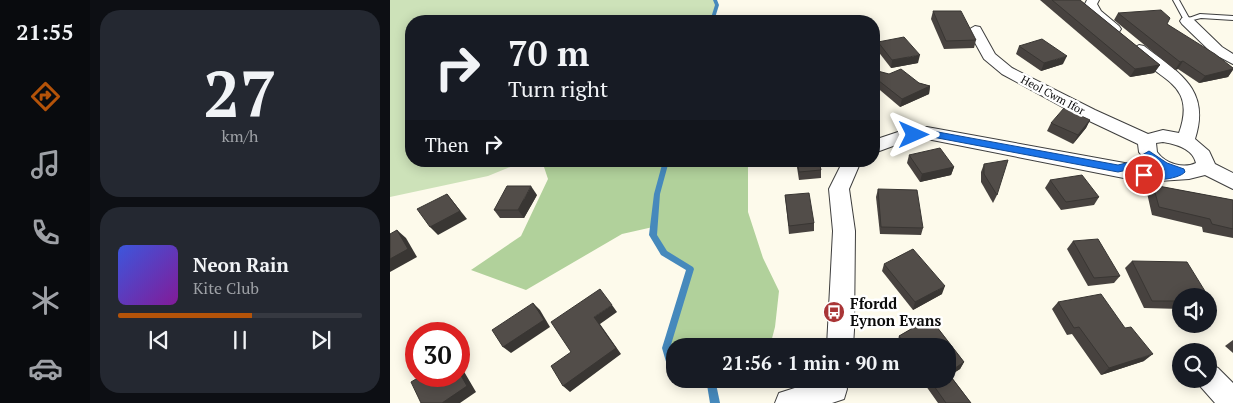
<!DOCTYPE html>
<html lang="en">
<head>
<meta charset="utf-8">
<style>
  :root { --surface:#171b24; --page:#242831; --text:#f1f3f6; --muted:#9ea1a6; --line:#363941; --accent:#b45309 }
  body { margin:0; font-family:"PT Serif",serif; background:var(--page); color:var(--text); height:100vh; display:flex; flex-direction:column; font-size:19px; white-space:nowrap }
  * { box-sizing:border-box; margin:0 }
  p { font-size:16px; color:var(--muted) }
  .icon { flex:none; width:28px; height:28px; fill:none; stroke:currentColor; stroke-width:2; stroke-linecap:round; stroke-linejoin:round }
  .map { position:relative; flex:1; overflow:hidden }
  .sheet { display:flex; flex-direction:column; gap:10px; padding:10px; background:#0d0f14; width:300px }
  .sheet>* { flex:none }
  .top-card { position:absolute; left:15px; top:15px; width:475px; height:152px; border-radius:20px; box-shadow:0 2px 12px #0003; background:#171b24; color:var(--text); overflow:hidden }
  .tools { position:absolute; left:782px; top:288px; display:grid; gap:10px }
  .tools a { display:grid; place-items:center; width:45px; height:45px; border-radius:50%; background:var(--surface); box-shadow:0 2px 12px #0003; font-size:25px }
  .speed { position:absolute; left:15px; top:322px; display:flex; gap:10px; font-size:25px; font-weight:700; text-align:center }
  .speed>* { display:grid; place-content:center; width:65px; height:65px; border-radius:50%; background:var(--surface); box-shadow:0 2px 12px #0003; line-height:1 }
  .speed .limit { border:8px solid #d22; background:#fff; color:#111 }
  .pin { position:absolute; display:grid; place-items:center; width:42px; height:42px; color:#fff; margin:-21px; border:2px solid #fff; border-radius:50%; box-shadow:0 1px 5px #0007 }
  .me { position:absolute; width:55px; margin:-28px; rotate:90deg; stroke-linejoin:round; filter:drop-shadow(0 0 4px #0008) }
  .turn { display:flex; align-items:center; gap:18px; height:105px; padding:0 20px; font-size:22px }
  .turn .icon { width:65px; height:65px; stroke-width:2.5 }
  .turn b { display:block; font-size:35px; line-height:42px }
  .then { display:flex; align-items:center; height:48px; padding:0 20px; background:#0003; gap:10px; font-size:19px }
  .sheet .widget { flex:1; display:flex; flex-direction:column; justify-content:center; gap:8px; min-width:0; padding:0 18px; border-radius:20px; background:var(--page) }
  .sheet .dial { align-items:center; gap:0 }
  .dial b { font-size:65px; line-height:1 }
  .song { display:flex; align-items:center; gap:15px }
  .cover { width:60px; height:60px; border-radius:8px; background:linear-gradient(135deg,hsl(230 70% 55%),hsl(290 70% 35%)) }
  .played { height:5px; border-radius:2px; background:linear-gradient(90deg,var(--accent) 55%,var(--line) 55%) }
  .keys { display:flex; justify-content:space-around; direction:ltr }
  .trip { position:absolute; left:276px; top:338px; width:290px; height:50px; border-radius:20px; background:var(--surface); box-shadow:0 2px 12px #0003; font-weight:700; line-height:50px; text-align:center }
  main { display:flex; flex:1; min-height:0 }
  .tabs { display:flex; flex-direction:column; width:90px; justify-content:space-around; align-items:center; background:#090b0e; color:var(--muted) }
  .tabs .icon { width:35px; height:35px }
  .tabs .selected { color:var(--accent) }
  .tabs b { font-size:22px; color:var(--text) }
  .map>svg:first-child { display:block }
  .green { fill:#cde2b9 }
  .forest { fill:#b1d19b }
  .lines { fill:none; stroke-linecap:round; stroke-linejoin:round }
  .stream { fill:#4689bc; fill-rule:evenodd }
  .lane-casing { stroke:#3e3e3e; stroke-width:2 }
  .street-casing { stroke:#3e3e3e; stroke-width:2 }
  .lane { fill:#fff; fill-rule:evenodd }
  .street { fill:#fff; fill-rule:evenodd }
  .wall { fill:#47423f }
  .shaded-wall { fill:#393633 }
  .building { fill:#524d49; stroke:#393633 }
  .route { fill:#1a73e8; stroke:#114b97 }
  .labels { text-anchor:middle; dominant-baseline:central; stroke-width:5; stroke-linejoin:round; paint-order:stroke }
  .far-street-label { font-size:11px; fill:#0b0b0b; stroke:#fff }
  .near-poi-label { font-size:15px; font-weight:bold; fill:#0b0b0b; stroke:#fff; text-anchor:start }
</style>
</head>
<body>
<main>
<nav class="tabs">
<b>21:55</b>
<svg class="icon selected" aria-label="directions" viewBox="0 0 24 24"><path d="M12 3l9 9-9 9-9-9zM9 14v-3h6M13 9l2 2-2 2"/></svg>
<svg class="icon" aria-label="music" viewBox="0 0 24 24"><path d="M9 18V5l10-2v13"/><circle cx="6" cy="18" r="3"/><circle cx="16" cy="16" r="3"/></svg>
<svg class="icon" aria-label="phone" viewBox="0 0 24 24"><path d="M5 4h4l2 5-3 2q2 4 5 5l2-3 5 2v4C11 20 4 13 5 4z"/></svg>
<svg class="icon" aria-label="climate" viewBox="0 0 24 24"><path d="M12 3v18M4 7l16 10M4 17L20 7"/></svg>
<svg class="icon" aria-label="car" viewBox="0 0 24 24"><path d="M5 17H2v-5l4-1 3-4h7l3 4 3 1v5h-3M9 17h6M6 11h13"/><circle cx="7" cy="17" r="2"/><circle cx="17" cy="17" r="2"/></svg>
</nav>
<section class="sheet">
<div class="widget dial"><b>27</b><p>km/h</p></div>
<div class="widget">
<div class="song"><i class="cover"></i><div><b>Neon Rain</b><p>Kite Club</p></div></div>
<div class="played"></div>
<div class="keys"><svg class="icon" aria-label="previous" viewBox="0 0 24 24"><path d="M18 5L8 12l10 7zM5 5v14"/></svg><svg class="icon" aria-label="pause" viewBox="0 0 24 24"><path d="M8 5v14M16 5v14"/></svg><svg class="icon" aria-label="next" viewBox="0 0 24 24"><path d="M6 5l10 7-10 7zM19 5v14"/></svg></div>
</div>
</section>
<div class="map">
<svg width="843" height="403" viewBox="0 0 843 403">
  <rect width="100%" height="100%" fill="#fdfaeb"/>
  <!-- green -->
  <polygon class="green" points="0,0 325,0 327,5 323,21 21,21 21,161 135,161 98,176 0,197"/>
  <!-- forest -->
  <path class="forest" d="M152 161H358V212L373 258 389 291 385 327 380 346H285V369H282L276 348 300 269C284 259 262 249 263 227L232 234 136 290 81 270 131 236 158 179Z"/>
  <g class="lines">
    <!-- stream -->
    <g class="stream">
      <polygon points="323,0 327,0 329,5 324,21 320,21 325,5"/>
      <polygon points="273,161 279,161 270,194 267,235 277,251 303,267 304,269 280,348 285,364 285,373 279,372 272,348 296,270 271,255 259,235 264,194"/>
      <polygon points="316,379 325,379 330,403 320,403"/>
    </g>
    <!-- lane casing -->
    <g class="lane-casing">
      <polygon id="lane" points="783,0 789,0 799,18 810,14 843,16 843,20 811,18 795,22"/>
    </g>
    <!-- street casing -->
    <g class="street-casing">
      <g id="street">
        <polygon points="697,0 709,0 707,4 711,11 729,26 731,29 729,32 719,32 700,16 695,4"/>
        <polygon points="797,17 802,18 832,47 843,54 843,64 822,53 792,24 790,21 792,18"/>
        <path d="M585 26 590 27 605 54 622 68 705 110 758 134 773 130 789 133C808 80 765 81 742 49L749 45 754 46C789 73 821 89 805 139L819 151 825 164 843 173V189L815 175 799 179 754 182 537 139 514 142 484 153V140L511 131 537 127 762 168 749 152 748 144 693 118 612 74 594 59 578 30ZM773 142C786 144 803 149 806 163 793 169 776 164 767 152L766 143Z"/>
        <polygon points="453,161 471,161 459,189 465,231 464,330 463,346 437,346 443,231 439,189"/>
        <polygon points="819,364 828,368 843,383 843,403 825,403 810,386 806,379 819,379"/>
        <polygon points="433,379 454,379 457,389 454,399 442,403 385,403 389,393"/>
      </g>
    </g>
    <!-- lane -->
    <use href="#lane" class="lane"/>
    <!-- street -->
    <use href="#street" class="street"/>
  </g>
  <!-- wall -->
  <g class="wall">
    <polygon points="650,0 690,0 770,65 764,73 740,77"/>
    <polygon points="543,11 586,40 584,48 554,49 541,19"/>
    <polygon points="728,13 777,24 843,68 843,70 838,77 809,83 788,69 785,70 724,20"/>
    <polygon points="488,42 528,63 501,68 487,50"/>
    <polygon points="629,46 673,64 651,71 626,54"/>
    <polygon points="484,70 540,86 539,94 510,107 484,85"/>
    <polygon points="700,120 696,128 683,144 657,131 661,123"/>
    <polygon points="519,155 564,167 561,175 530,182 517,163"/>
    <polygon points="406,161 429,161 431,170 431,178 409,180"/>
    <polygon points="594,164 607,195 603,203 591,182 591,172"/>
    <polygon points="660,180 709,197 704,205 671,210 655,188"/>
    <polygon points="763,185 843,200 843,238 813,232 812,227 762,215 757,193"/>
    <polygon points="488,189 533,228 531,235 490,234 486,197"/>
    <polygon points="147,195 134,218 110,218 104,210"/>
    <polygon points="395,195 424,223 424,231 399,234"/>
    <polygon points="683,241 730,276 724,283 698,286 677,249"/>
    <polygon points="742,261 791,296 791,309 754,308 735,268"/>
    <polygon points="494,264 552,294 523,310 492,271"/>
    <polygon points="668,302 754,361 711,375 682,334 677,335 662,309"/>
    <polygon points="540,318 574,362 570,369 560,375 581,403 548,403 531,379 558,379 558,346 509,346 507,343 509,336"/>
    <polygon points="843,340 843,353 835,346"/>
  </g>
  <!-- shaded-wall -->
  <g class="shaded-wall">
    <polygon points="530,55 528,63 501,68 502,60"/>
    <polygon points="677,56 673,64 651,71 654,63"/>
    <polygon points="793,61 788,69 785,70 790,62"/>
    <polygon points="770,65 764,73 740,77 745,69"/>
    <polygon points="843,69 838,77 809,83 815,76"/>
    <polygon points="540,86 539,94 510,107 512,99"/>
    <polygon points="700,120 696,128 683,144 688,135"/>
    <polygon points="564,167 561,175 530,182 532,174"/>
    <polygon points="141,186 147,195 134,218 128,210"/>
    <polygon points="57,194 77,219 48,235 40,227"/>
    <polygon points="7,230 16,238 27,257 0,272 0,259"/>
    <polygon points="555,286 552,294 523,310 525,302"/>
    <polygon points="143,303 150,310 160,327 121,353 113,347"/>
    <polygon points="222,305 227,312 210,324 231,354 180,392 173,386 204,317"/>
    <polygon points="763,354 754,361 711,375 719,368"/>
    <polygon points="574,362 570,369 558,377 558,373"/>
    <polygon points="69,363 86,392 70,403 52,403 69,372"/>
  </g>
  <!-- building -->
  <g class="building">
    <polygon points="662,0 690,0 770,65 745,69"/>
    <polygon points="771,10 780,18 777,24 825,54 843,68 843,69 815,76 793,61 790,62 728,13"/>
    <polygon points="543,11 571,11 586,40 556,41"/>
    <polygon points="514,37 530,55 502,60 488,42"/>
    <polygon points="652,39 677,56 654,63 629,46"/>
    <polygon points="511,69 529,83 540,86 512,99 484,77 484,70 499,74"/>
    <polygon points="674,108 700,120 688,135 661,123"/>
    <polygon points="550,148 564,167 532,174 519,155"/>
    <polygon points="618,160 607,195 594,174 594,164"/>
    <polygon points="407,161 429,161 431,170 409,172"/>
    <polygon points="692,175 709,197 676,202 660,180"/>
    <polygon points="763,185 843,200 843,229 822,224 820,219 769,207"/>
    <polygon points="117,186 141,186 128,210 104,210"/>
    <polygon points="488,189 527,190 533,228 491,227"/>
    <polygon points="419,193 424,223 399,226 395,195"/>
    <polygon points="57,194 70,211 40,227 27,209"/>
    <polygon points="7,230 18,249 0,259 0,234"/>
    <polygon points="708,239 730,276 704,278 683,241"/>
    <polygon points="523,249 555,286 525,302 494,264"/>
    <polygon points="742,261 797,262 818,296 791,296 791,301 762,301"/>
    <polygon points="210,289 222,305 204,317 226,348 173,386 161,366 181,352 161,322"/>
    <polygon points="711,294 735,328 741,327 763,354 719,368 689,327 684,328 668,302"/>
    <polygon points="143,303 154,320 113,347 102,330"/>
    <polygon points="540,318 574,362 558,373 581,403 556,403 539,379 558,379 558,346 516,346 509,336"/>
    <polygon points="69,372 77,386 52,403 31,403 21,382 31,376 69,376"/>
  </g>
  <!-- route -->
  <path class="route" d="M537 130 728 165 740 162 759 151 777 163 794 169 795 172C788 180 756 183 748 175L750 172 775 170 760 160 747 168 728 172 537 136 524 138 519 135 521 133Z"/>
  <!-- icons -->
  <defs>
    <g id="bus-disc" transform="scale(1.125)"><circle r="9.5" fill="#a93536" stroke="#fff"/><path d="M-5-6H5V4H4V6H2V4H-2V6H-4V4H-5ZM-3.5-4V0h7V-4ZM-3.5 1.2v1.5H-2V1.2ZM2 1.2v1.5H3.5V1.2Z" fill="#fff"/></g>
  </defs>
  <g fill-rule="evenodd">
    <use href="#bus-disc" x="444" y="312"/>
  </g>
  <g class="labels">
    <!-- far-street labels -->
    <g class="far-street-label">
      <text transform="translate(663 95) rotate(28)">Heol Cwm Ifor</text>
    </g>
    <!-- near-poi labels -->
    <g class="near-poi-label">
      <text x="460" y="303">Ffordd<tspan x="460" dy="17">Eynon Evans</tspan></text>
    </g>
  </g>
</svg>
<div class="tools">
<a><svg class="icon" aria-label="sound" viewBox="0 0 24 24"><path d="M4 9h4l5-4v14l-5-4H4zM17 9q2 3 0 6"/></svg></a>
<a><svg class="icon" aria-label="search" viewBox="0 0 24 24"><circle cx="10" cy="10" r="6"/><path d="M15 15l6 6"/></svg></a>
</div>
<div class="speed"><div class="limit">30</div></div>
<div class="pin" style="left:754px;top:175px;background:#d93025"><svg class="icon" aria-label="arrive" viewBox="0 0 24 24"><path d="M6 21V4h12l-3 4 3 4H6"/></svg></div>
<svg class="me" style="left:524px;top:135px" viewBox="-20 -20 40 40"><path d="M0-17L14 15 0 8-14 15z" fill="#1a73e8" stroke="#fff" stroke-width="4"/></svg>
<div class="trip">21:56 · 1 min · 90 m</div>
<div class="top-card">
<div class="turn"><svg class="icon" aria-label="right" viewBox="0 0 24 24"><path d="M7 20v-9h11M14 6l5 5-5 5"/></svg><div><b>70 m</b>Turn right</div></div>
<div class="then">Then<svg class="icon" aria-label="right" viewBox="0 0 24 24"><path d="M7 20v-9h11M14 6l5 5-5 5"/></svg></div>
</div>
</div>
</main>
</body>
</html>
